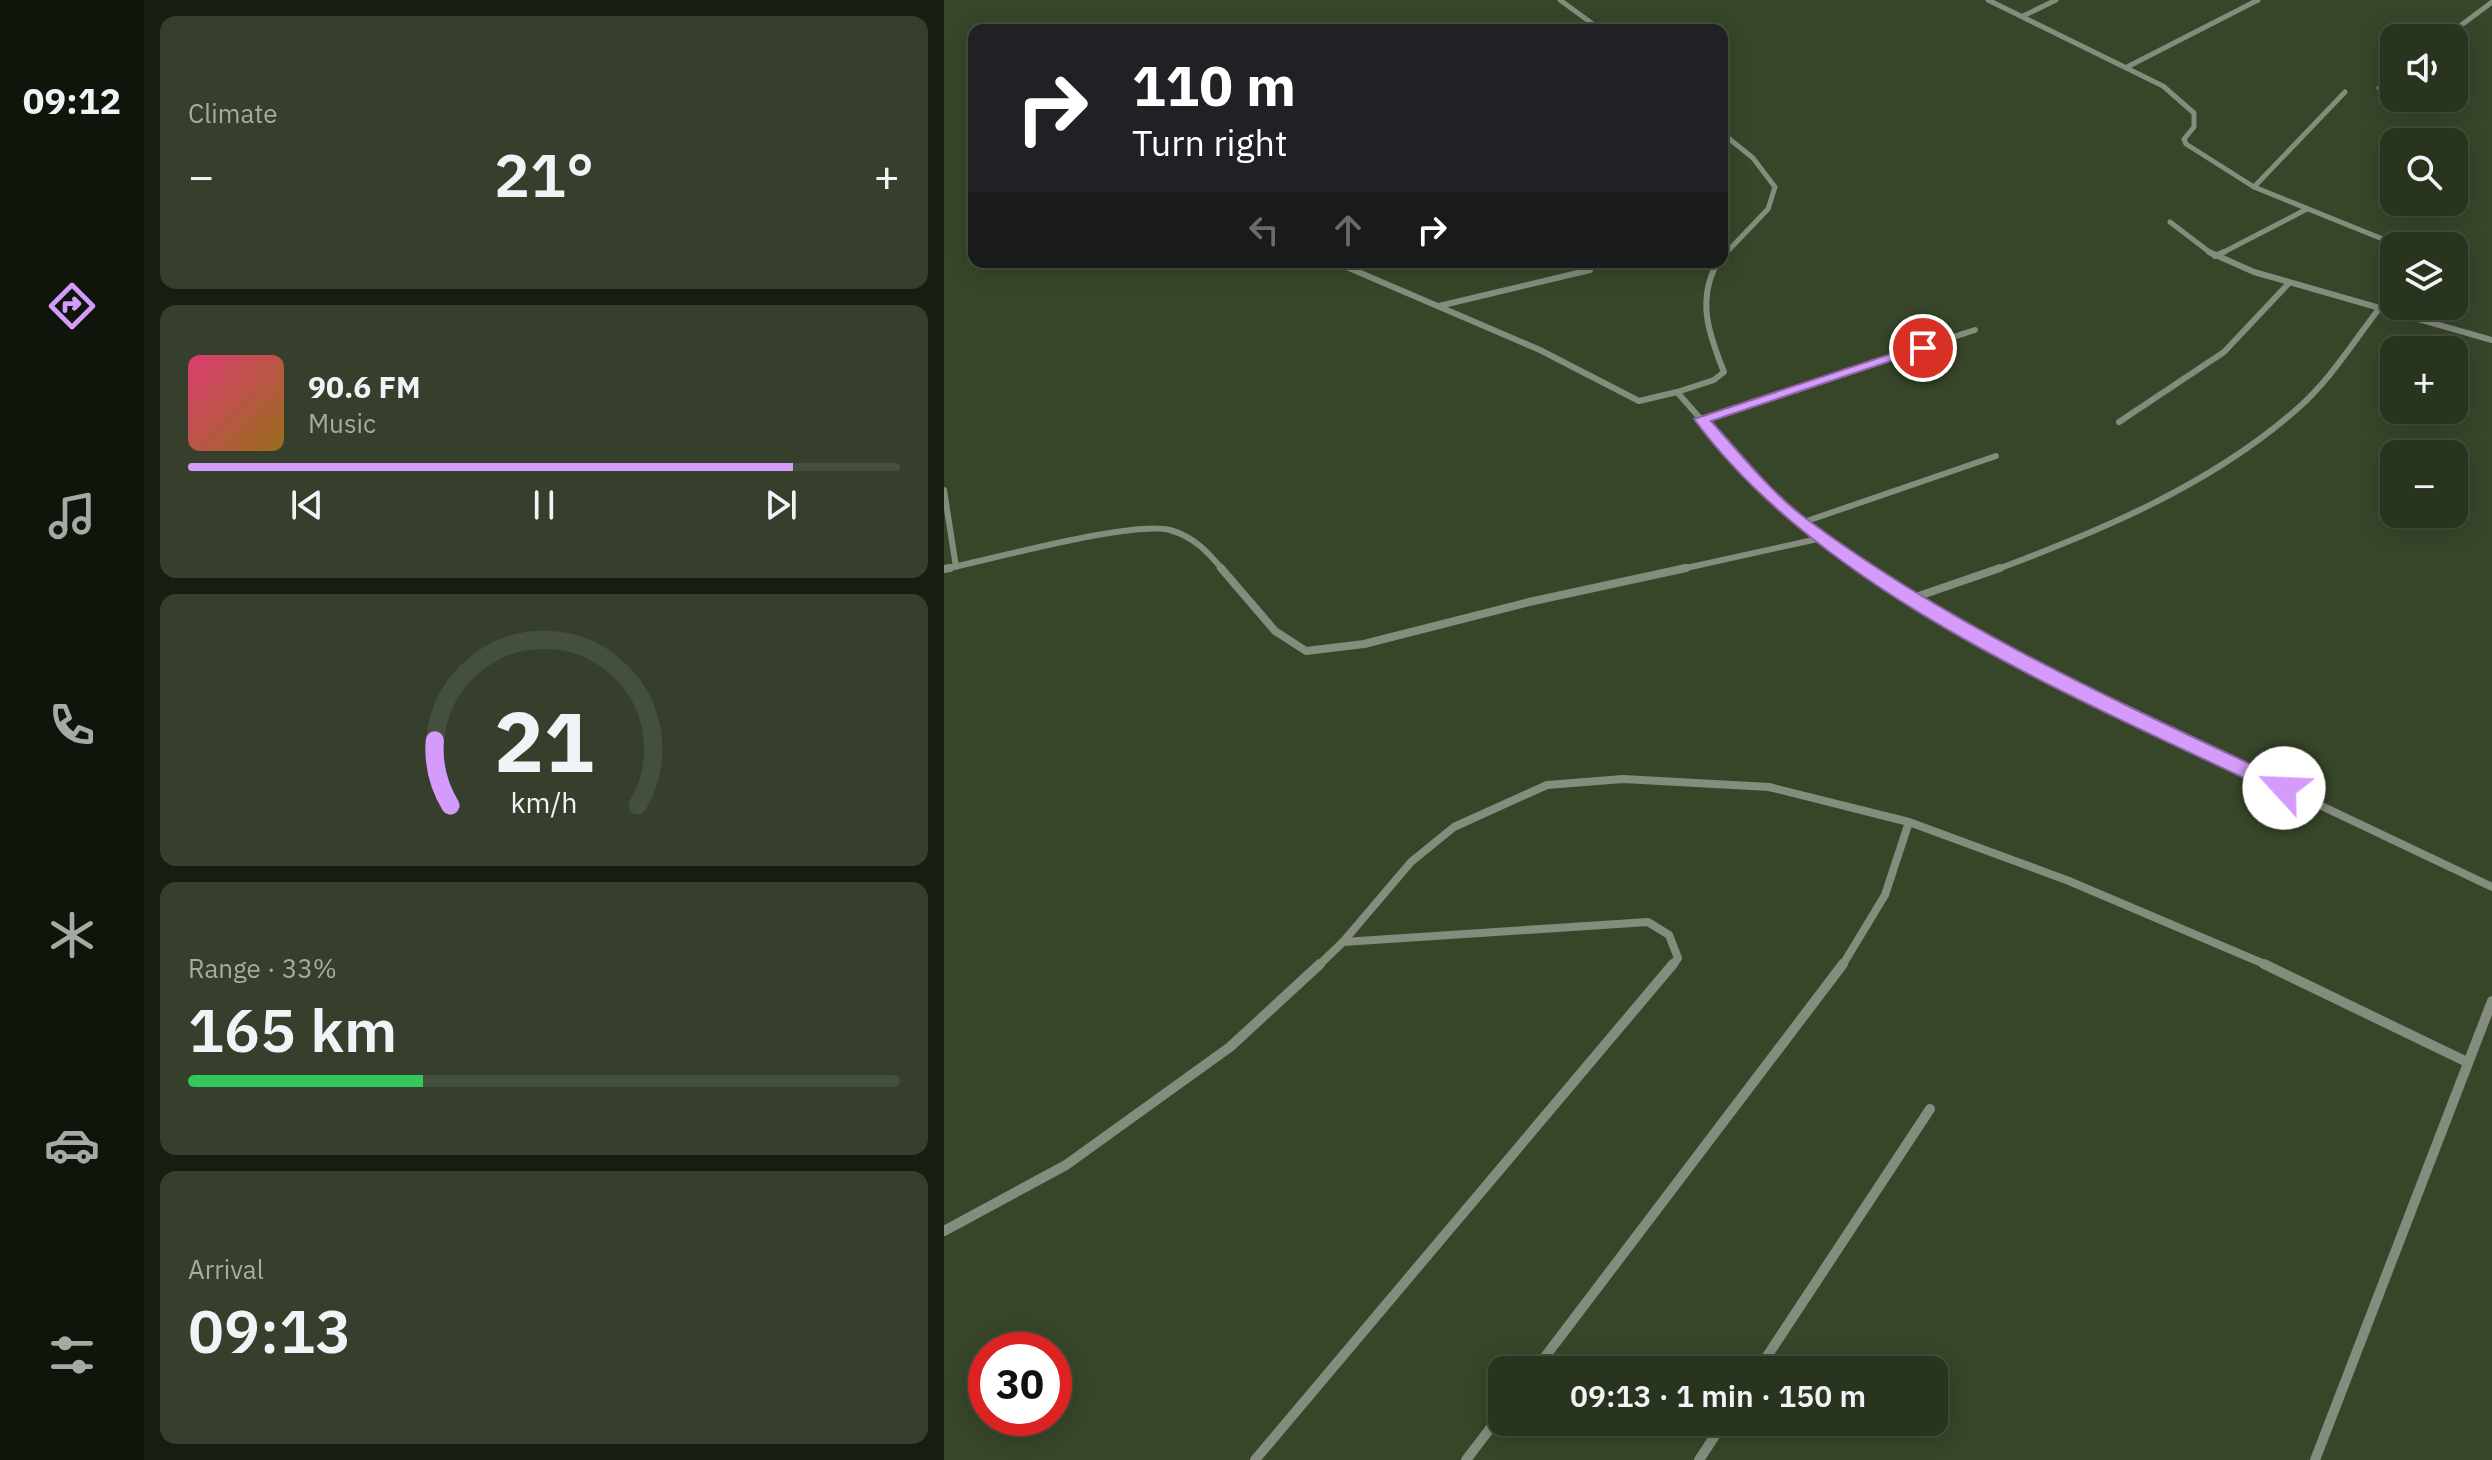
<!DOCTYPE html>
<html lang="en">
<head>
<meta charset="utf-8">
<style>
  :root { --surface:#29341f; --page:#353f2c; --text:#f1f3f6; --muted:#a5aaa4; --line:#454f3d; --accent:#d59bfb }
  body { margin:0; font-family:"IBM Plex Sans",sans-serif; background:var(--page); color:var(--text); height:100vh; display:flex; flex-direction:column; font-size:30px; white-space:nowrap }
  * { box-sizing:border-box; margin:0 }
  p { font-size:26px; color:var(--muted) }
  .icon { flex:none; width:44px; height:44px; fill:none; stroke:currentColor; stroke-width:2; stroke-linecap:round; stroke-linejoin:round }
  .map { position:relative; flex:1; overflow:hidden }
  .side { display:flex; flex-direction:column; gap:16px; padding:16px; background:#171d11; width:800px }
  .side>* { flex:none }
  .guide { position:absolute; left:24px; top:24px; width:760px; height:244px; border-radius:16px; box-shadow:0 4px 20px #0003,0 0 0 2px var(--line); background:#202124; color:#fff; overflow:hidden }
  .buttons { position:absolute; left:1436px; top:24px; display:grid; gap:16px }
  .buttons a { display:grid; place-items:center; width:88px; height:88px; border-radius:16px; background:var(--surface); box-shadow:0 4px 20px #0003,0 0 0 2px var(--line); font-size:40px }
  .speed { position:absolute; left:24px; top:1332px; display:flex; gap:16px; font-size:40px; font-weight:700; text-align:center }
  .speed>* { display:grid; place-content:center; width:104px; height:104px; border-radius:50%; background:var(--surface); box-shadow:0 4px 20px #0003,0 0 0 2px var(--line); line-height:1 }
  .speed .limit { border:12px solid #d22; background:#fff; color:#111 }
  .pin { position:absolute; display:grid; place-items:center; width:68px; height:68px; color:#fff; margin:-34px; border:4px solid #fff; border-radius:50%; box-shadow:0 2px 8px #0007 }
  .me { position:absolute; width:88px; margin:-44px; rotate:295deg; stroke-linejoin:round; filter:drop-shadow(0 0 6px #0008) }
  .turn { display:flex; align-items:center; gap:28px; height:168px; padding:0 32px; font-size:36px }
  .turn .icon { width:104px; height:104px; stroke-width:2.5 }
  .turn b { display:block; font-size:56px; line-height:68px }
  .lanes { display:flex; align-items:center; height:76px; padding:0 32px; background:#0003; justify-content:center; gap:40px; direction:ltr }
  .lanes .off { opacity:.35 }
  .big { font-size:60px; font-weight:600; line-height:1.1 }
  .side .card { flex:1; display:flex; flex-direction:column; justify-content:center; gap:12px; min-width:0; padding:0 28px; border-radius:16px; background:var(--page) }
  .side .dial { align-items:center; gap:0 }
  .dial svg { height:208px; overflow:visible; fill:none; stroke:var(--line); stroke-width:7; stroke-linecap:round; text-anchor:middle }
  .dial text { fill:var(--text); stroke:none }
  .song { display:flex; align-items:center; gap:24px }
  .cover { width:96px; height:96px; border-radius:12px; background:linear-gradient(135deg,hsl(340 70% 55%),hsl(40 70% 35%)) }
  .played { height:8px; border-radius:4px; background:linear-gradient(90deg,var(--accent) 85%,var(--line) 85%) }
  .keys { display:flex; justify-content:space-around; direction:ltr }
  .heat { display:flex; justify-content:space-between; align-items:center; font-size:44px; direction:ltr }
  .charge { height:12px; border-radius:6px; background:linear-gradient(90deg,#34c759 33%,var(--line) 0) }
  .trip { position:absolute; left:544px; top:1356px; width:460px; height:80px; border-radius:16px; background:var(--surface); box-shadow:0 4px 20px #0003,0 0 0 2px var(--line); font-weight:600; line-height:80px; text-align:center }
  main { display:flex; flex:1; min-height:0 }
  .dock { display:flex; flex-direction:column; width:144px; justify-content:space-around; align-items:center; background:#10150c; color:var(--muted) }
  .dock .icon { width:56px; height:56px }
  .dock .current { color:var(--accent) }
  .dock b { font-size:36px; color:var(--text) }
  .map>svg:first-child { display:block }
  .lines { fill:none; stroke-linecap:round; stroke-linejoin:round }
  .minor-far3 { stroke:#848c7e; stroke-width:5 }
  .minor-far2 { stroke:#848c7e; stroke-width:6 }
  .minor-far1 { stroke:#848c7e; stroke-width:8 }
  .minor { stroke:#848c7e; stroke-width:10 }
  .route { fill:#d59bfb; stroke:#8a65a3; stroke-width:2 }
</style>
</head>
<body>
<main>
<nav class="dock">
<b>09:12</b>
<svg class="icon current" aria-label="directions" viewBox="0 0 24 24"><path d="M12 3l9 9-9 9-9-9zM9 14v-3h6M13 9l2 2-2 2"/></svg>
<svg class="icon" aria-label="music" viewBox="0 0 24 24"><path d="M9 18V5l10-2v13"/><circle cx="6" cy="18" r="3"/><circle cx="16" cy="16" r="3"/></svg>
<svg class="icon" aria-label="phone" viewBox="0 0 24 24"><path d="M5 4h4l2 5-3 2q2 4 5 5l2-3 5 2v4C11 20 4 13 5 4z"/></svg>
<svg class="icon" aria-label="climate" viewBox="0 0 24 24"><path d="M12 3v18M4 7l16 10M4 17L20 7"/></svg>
<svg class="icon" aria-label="car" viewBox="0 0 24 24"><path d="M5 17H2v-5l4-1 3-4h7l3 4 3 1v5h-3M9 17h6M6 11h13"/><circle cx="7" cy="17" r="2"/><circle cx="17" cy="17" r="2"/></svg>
<svg class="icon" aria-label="filters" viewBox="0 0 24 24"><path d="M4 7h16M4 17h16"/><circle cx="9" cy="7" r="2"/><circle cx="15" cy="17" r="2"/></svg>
</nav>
<section class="side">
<div class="card"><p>Climate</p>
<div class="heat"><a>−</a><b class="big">21°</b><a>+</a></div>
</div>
<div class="card">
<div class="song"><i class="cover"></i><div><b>90.6 FM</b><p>Music</p></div></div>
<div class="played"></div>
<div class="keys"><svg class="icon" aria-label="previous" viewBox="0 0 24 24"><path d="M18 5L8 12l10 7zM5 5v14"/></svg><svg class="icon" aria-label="pause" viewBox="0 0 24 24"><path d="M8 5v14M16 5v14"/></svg><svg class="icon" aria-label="next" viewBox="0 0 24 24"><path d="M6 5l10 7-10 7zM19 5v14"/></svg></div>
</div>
<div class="card dial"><svg viewBox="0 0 100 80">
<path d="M14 69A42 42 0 1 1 86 69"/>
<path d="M14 69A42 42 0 0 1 8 44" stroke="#d59bfb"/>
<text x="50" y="56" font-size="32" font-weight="700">21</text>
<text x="50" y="72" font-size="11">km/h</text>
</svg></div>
<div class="card"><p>Range · 33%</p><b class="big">165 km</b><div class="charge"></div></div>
<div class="card"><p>Arrival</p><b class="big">09:13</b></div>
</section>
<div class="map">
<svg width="1548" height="1460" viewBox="0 0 1548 1460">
  <rect width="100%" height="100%" fill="#374629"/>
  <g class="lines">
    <!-- minor-far3 -->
    <g class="minor-far3">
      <polyline points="616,0 657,30"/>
      <polyline points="1044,0 1219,86 1250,113 1250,127 1240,139 1242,144 1310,187 1456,246"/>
      <polyline points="1079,16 1112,0"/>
      <polyline points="1500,38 1548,2"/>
      <polyline points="1183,67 1314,0"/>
      <polyline points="1435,88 1450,76"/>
      <polyline points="778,133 809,158 831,187 824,209 781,254"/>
      <polyline points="1310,187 1401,92"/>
      <polyline points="1226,222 1268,254"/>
      <polyline points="1276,254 1363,209"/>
    </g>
    <!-- minor-far2 -->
    <g class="minor-far2">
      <polyline points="1265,252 1310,272 1548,340"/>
      <polyline points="1271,256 1280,252"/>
      <polyline points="778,257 783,252"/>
      <polyline points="391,262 596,350 695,401 733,392 819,490 857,523 927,570"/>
      <polyline points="495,306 646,270"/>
      <path d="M733 392 770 380 780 372C765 335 752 299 774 262"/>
      <polyline points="757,419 1031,330"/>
      <polyline points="1175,422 1280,352 1345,283"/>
      <polyline points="0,490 12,567"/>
      <polyline points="857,523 1052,456"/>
      <path d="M0 569C45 560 189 520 226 530 250 537 263 551 279 570"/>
      <polyline points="733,570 878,538"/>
      <path d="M1051 570C1156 531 1267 485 1353 409 1386 380 1408 344 1434 310"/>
    </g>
    <!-- minor-far1 -->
    <g class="minor-far1">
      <polyline points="277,568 331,631 362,651 420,644 585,602 742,568"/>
      <polyline points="924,568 1104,676 1548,887"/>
      <polyline points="0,569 6,568"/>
      <polyline points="969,598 1056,568"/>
      <polyline points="399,942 704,922 725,935 734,958 728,966"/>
      <polyline points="374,966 399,942 467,862 510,827 603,785 679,779 825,787 965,822 1125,881 1325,966"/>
      <polyline points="898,966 941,895 965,822"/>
    </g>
    <!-- minor -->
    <g class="minor">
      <polyline points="1320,964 1523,1062"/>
      <polyline points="0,1231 122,1165 286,1047 376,964"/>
      <polyline points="591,1370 899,964"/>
      <polyline points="814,1370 986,1109"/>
      <polyline points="311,1460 729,964"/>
      <polyline points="522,1460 558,1413"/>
      <polyline points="755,1460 780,1422"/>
      <polyline points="1371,1460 1548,1001"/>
    </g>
  </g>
  <!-- route -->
  <path class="route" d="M974 345 986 348 767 421C798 455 827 493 864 520 1012 630 1181 705 1347 783V794H1334C1141 702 878 594 750 419Z"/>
</svg>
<div class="buttons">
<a><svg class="icon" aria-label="sound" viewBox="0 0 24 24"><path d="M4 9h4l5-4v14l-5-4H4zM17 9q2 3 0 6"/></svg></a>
<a><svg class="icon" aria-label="search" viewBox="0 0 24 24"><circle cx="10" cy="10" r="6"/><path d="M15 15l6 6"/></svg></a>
<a><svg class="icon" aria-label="layers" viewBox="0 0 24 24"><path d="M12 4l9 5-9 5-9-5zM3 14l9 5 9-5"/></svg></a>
<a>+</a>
<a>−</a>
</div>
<div class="speed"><div class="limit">30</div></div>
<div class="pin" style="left:979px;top:348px;background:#d93025"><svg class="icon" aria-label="arrive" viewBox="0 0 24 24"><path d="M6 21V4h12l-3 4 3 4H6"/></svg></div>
<svg class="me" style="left:1340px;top:788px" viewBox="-20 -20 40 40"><circle r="19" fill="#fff"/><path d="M0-13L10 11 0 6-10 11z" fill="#d59bfb"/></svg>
<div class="trip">09:13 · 1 min · 150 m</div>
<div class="guide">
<div class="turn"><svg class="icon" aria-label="right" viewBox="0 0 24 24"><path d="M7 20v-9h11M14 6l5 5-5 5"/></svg><div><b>110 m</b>Turn right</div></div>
<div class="lanes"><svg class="icon off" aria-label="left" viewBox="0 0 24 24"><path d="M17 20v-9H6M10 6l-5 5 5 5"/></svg><svg class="icon off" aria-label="ahead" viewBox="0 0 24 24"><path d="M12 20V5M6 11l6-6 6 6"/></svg><svg class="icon" aria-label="right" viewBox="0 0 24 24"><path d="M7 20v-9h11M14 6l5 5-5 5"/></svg></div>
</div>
</div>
</main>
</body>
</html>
